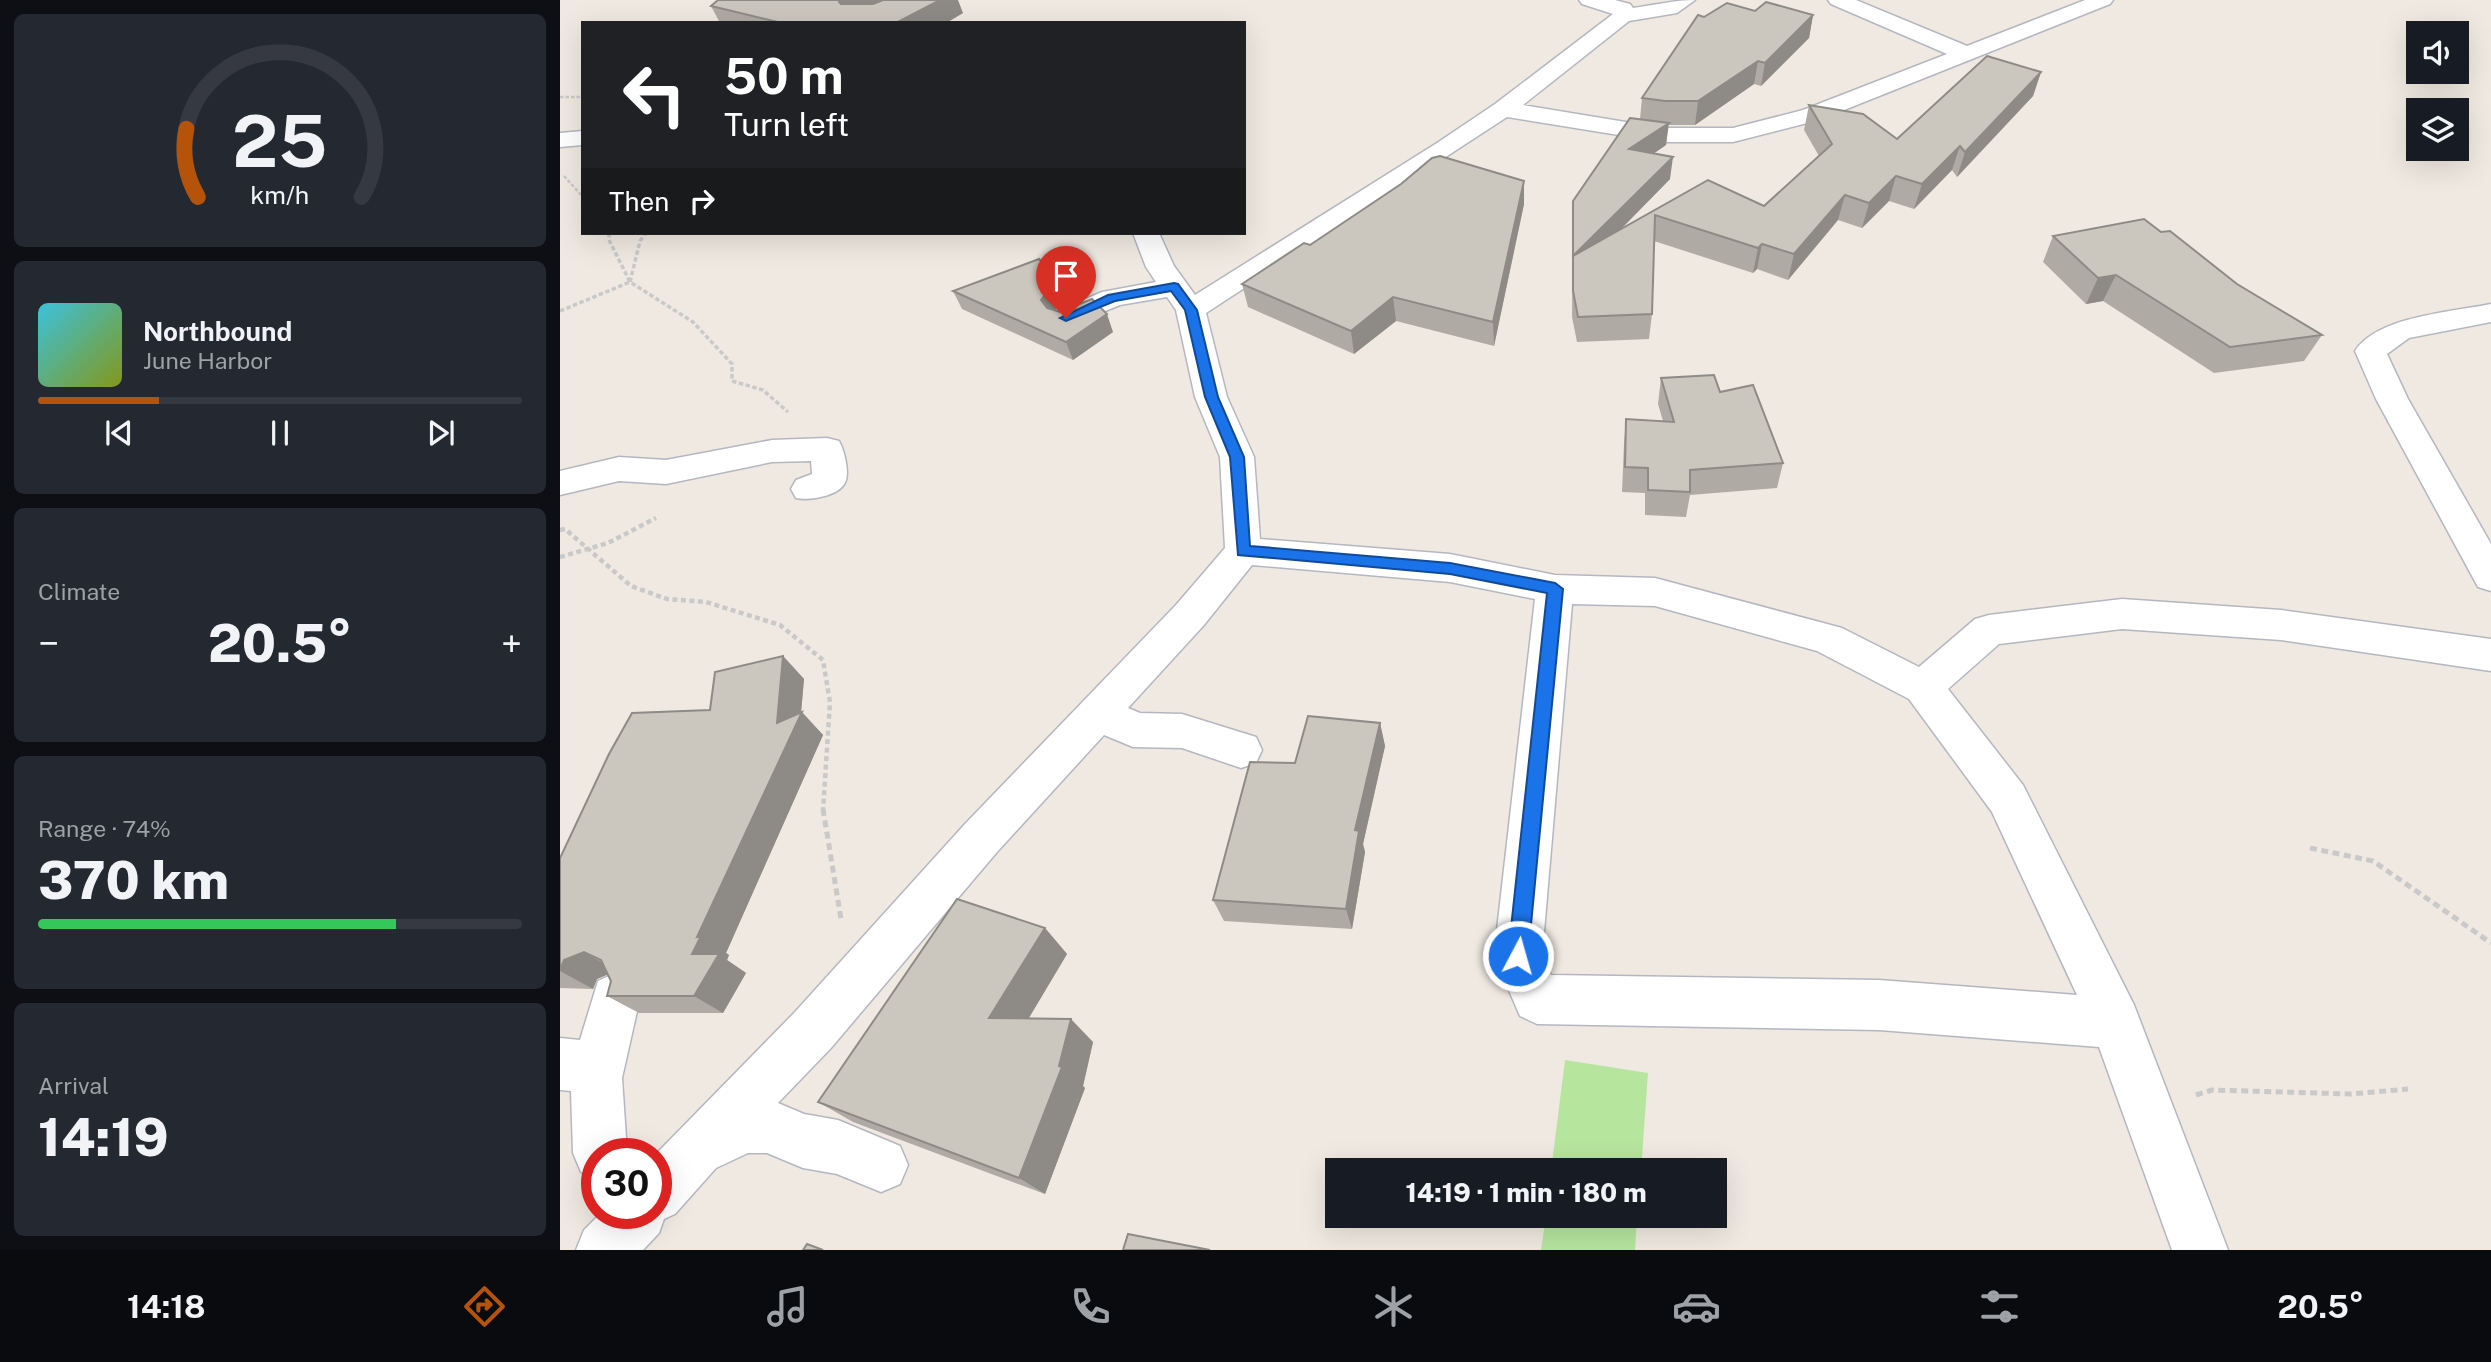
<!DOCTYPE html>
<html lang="en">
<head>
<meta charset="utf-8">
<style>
  :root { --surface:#171b24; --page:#242831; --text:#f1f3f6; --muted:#9ea1a6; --line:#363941; --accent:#b45309 }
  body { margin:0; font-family:"Public Sans",sans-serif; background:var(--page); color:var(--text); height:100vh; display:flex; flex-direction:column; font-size:26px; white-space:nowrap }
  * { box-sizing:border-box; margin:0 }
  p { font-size:23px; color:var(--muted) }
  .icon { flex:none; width:38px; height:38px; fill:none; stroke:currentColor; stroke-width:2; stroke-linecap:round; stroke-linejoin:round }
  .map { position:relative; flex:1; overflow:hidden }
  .drawer { display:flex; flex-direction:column; gap:14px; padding:14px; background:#0d0f14; width:560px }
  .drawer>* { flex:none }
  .hud { position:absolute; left:21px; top:21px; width:665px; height:214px; border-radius:0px; box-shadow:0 7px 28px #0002; background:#202124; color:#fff; overflow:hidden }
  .tools { position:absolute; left:1846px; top:21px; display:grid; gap:14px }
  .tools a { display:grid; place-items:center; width:63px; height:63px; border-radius:0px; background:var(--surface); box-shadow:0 7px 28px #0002; font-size:35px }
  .speed { position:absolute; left:21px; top:1138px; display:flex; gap:14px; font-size:35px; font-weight:700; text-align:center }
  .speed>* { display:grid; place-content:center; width:91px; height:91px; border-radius:50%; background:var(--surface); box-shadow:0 7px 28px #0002; line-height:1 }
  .speed .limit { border:10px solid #d22; background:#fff; color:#111 }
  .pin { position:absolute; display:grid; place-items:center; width:60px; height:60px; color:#fff; margin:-72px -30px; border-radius:50% 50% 50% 0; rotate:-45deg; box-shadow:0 0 7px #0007 }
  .pin .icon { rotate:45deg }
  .me { position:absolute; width:77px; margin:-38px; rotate:6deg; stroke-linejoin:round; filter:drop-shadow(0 0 5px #0008) }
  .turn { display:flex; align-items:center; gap:24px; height:147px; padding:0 28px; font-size:32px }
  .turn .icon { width:91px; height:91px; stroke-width:2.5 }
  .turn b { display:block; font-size:49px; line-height:60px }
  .then { display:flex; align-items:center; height:66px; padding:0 28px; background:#0003; gap:14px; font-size:26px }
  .big { font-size:52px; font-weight:800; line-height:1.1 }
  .drawer .widget { flex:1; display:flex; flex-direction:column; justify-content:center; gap:10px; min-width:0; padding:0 24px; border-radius:10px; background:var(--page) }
  .drawer .dial { align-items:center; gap:0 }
  .dial svg { height:182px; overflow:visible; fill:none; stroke:var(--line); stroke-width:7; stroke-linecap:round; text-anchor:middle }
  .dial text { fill:var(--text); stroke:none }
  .song { display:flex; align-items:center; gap:21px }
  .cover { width:84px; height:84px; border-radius:10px; background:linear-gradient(135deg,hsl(190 70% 55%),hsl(70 70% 35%)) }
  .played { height:7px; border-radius:4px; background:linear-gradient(90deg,var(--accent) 25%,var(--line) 25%) }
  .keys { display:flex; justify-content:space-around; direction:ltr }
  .heat { display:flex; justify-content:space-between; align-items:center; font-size:38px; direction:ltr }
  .charge { height:10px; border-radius:5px; background:linear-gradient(90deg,#34c759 74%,var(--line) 0) }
  .trip { position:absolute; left:765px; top:1158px; width:402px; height:70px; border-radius:0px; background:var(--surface); box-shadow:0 7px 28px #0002; font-weight:800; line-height:70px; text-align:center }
  .dock { display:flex; height:112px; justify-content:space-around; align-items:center; background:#090b0e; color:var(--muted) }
  .dock .icon { width:49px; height:49px }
  .dock .selected { color:var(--accent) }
  .dock b { font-size:32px; color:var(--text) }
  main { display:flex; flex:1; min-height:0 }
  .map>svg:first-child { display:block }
  .green { fill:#b6e59e }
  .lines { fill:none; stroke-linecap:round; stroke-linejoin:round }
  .street-casing { stroke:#b4b7c1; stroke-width:3 }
  .path-far3 { stroke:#c9c9c9; stroke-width:2.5; stroke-dasharray:3.5 2; stroke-linecap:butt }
  .path-far2 { stroke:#c9c9c9; stroke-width:3.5; stroke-dasharray:4.5 2.5; stroke-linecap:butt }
  .path-far1 { stroke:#c9c9c9; stroke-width:4.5; stroke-dasharray:5 3.5; stroke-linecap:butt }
  .path { stroke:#c9c9c9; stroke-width:5; stroke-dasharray:7 4.5; stroke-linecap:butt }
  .street { fill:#fff; fill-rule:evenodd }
  .wall { fill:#afaba4 }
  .shaded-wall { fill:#8e8b86 }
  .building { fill:#cbc7bf; stroke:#8e8b86; stroke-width:2 }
  .route { fill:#1a73e8; stroke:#114b97; stroke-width:2 }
</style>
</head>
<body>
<main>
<section class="drawer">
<div class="widget dial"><svg viewBox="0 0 100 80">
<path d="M14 69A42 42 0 1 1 86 69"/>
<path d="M14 69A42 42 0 0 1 9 39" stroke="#b45309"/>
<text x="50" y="56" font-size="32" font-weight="700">25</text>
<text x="50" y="72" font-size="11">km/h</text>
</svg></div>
<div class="widget">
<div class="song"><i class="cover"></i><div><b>Northbound</b><p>June Harbor</p></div></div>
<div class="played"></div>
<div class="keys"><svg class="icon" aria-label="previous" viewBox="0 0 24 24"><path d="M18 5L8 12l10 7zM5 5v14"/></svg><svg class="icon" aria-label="pause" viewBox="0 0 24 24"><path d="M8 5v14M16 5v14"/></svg><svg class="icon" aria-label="next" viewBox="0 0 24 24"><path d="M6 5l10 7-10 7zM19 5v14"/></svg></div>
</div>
<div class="widget"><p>Climate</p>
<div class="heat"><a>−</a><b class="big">20.5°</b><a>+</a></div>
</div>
<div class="widget"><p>Range · 74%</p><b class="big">370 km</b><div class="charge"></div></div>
<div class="widget"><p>Arrival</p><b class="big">14:19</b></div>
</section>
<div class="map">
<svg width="1931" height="1250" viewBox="0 0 1931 1250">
  <rect width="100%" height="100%" fill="#efe9e1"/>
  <!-- green -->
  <g class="green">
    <polygon points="1005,1060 1088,1073 1081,1171 991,1171"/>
    <polygon points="986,1216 1077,1216 1075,1250 981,1250"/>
  </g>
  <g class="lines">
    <!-- street casing -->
    <g class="street-casing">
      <g id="street">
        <path d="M1019 0H1055L1070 4 1073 8C1095 5 1114 0 1135 0L1117 13 1069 21 963 105 1102 128H1173L1243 110 1387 54 1271 4 1268 0H1296L1407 46 1525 0H1553L1550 4 1259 120 1173 142H1102L947 117 646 313 667 397 694 457 700 539 890 554 995 575 1095 578 1282 628 1359 667 1415 619 1429 615 1562 599 1721 610 1931 639V671L1721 640 1562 629 1439 644 1388 689 1463 785 1574 1005 1668 1250H1612L1539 1047 1319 1030 977 1024 960 1016 934 956 975 599 890 582 692 565 644 625 568 708 580 713 622 714 696 737 702 750 696 763 681 768 622 748 573 747 544 735 437 852 271 1048 218 1103 244 1114 278 1120 340 1146 348 1165 340 1184 321 1192 277 1174 243 1168 207 1153H188L156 1168 115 1214 104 1219 99 1233 83 1250H16L24 1230 41 1213H96V1154L235 1012 405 824 616 605 665 548 660 457 635 397 616 310 607 297 560 305 506 327 496 324 491 318 496 312 542 292 596 282 586 267 573 233H599L614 266 635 295 877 143 935 104 1053 14 1022 4ZM1012 604 1095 606 1257 651 1349 699 1432 812 1517 995 1319 980 991 975 982 955Z"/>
        <polygon points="23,131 23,145 0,147 0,133"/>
        <path d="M1931 304V322L1849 338 1827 354 1848 399 1931 544V591L1918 587 1816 399 1795 351C1818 316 1892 312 1931 304Z"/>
        <path d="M267 438 279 441C284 450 289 469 286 480 282 496 249 501 236 498L231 489 236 480 252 474 251 461 212 462 106 484 59 481 0 495V471L59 457 106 460 212 440Z"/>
        <polygon points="55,973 72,981 80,998 62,1078 67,1153 37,1153 37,1179 21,1172 13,1153 11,1091 0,1090 0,1038 20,1040 38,981"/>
      </g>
    </g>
    <!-- path-far3 -->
    <g class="path-far3">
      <polyline points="0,97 23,97"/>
      <polyline points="4,176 23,197"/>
    </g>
    <!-- path-far2 -->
    <g class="path-far2">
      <polyline points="49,233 49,240 70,282 133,322 172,364 172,381 203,390 228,412"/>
      <polyline points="70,282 80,241 86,233"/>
      <polyline points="0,311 70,282"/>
    </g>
    <!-- path-far1 -->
    <g class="path-far1">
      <polyline points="0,530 5,529 71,586 107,599 146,602 220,625 263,660 270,702 263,811"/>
      <polyline points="0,557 48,543 96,518"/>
    </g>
    <!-- path -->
    <g class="path">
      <polyline points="263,809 281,919"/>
      <polyline points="1750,848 1813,861 1931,943"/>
      <polyline points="1636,1095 1652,1090 1791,1094 1848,1089"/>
    </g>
    <!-- street -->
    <use href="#street" class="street"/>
  </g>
  <!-- wall -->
  <g class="wall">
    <polygon points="151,6 403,13 386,23 160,23"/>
    <polygon points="1195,11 1253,15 1249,38 1201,86 1194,84 1135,125 1108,125 1106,145 1093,154 1110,179 1062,228 1148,180 1204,206 1259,156 1244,130 1249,105 1337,139 1481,72 1473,96 1397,177 1392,170 1354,209 1329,201 1302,228 1278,220 1228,280 1197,269 1193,273 1094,241 1092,314 1089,339 1017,342 1012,317 1013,201 1080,119 1082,98 1144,17"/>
    <polygon points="964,181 964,204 934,346 836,321 794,354 688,307 682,284 750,245"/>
    <polygon points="1493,236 1677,284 1762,335 1744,361 1654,373 1543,301 1526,304 1483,262"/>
    <polygon points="489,269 521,298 495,310 553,332 513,360 402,309 393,291"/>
    <polygon points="1101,378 1160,392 1223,463 1217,488 1130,495 1126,517 1085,515 1085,493 1062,492 1064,444 1066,419 1103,421 1098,404"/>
    <polygon points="223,656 244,679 241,712 263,735 166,953 169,955 167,960 186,973 163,1013 79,1013 47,996 51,981 48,974 37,979 33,989 0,988 0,858 150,710"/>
    <polygon points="820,723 825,746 803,844 805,852 792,929 664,921 653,900 735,763"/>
    <polygon points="485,928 507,954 469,1018 533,1042 523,1086 525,1088 485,1194 293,1122 258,1102"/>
  </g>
  <!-- shaded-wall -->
  <g class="shaded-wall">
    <polygon points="280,0 341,0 293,17 279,2"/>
    <polygon points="380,0 398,0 403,13 386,23 336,23"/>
    <polygon points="1253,15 1249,38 1201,86 1205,63"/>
    <polygon points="1198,61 1194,84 1135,125 1138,101"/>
    <polygon points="1481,72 1473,96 1397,177 1405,152"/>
    <polygon points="1109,123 1106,145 1068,171 1069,149"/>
    <polygon points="1400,146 1392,170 1354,209 1362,184"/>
    <polygon points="1113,157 1110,179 1013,278 1013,256"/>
    <polygon points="1336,176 1329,201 1302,228 1309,203"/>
    <polygon points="964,181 964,204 934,346 933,322"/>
    <polygon points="1285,195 1278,220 1228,280 1234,254"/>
    <polygon points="1202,244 1197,269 1193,273 1198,248"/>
    <polygon points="1556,275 1543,301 1526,304 1538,278"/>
    <polygon points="514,281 521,298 494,310 488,318 481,300 487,292"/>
    <polygon points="833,297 836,321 794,354 791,331"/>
    <polygon points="547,314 553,332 513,360 506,342"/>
    <polygon points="223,656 244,679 241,713 242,712 263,735 166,953 169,955 167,960 186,973 163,1013 134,996 132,954 137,937 217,723"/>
    <polygon points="820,723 825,746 803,844 805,852 792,929 786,909 795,830"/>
    <polygon points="485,928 507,954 455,1041 429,1018"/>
    <polygon points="24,952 56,971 37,979 33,989 0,971 4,960"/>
    <polygon points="511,1019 533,1042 523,1086 525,1088 485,1194 459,1178 499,1066"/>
  </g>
  <!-- building -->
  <g class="building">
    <polygon points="158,0 280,0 279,2 281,4 313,4 323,0 380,0 336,23 222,23 151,6"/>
    <polygon points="1206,2 1253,15 1205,63 1198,61 1138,101 1105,101 1082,98 1138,15 1144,17 1167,3 1195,11"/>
    <polygon points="1427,56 1481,72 1405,152 1400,146 1362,184 1336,176 1309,203 1285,195 1234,254 1202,244 1198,248 1095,215 1092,314 1018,317 1013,291 1013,256 1148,180 1204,206 1272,144 1249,105 1303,114 1337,139"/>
    <polygon points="1070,118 1109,123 1069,149 1113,157 1013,256 1013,201"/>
    <polygon points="880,156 964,181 933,322 833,297 791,331 682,284 744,243 750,245 841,184 872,158"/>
    <polygon points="1584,219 1601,232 1610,231 1677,284 1762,335 1670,347 1556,275 1538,278 1493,236"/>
    <polygon points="479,259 489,269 499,265 514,281 487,292 481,300 487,308 500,312 532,299 547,314 506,342 393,291"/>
    <polygon points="1154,375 1160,392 1193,385 1223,463 1130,470 1130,492 1088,490 1088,468 1065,467 1066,419 1114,422 1101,378"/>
    <polygon points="223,656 217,723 242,712 137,937 141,936 132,954 159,954 134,996 47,996 51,981 41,960 24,952 4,960 0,970 0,858 49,754 72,713 150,710 155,672"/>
    <polygon points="748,716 820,723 795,830 799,831 786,909 653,900 690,762 735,763"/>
    <polygon points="397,899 485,928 429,1018 511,1019 499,1066 502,1067 459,1178 258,1102"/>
    <polygon points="568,1234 650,1250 563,1250"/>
    <polygon points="247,1244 263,1250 243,1250"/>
  </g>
  <!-- route -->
  <polygon class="route" points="614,283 618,284 637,310 658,397 684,457 690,546 890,563 995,583 1003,589 968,956 965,963 958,965 951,963 948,956 987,593 890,574 678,555 670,457 645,397 625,310 611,291 555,301 506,321 500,318 548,295"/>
</svg>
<div class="tools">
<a><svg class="icon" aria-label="sound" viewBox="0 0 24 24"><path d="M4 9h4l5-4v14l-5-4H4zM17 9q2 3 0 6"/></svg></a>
<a><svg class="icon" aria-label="layers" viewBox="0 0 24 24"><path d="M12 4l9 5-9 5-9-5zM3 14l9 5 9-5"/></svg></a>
</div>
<div class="speed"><div class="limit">30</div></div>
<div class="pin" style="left:506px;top:318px;background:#d93025"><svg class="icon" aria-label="arrive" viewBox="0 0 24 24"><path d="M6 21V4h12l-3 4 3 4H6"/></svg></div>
<svg class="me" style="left:958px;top:956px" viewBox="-20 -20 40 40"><circle r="17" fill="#1a73e8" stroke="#fff" stroke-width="3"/><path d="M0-11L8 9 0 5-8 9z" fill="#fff"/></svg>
<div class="trip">14:19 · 1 min · 180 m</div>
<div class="hud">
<div class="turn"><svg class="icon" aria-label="left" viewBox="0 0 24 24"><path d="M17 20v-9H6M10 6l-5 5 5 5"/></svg><div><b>50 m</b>Turn left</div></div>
<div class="then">Then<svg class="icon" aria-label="right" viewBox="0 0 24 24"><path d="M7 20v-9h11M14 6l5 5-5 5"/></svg></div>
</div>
</div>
</main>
<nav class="dock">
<b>14:18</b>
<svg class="icon selected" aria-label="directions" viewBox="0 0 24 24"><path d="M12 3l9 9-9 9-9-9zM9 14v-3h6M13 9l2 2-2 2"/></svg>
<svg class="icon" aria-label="music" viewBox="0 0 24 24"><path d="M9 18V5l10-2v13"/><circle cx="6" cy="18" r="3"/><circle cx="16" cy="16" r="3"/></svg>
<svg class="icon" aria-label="phone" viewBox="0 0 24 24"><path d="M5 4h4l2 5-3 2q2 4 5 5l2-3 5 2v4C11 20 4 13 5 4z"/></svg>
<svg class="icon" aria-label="climate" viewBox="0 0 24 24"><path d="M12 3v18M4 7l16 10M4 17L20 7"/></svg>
<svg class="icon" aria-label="car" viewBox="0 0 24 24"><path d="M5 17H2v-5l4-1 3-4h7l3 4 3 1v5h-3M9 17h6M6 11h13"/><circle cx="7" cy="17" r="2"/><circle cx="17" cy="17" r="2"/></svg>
<svg class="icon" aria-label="filters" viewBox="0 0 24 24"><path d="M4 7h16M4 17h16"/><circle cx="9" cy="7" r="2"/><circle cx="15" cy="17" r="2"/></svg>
<b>20.5°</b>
</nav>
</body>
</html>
